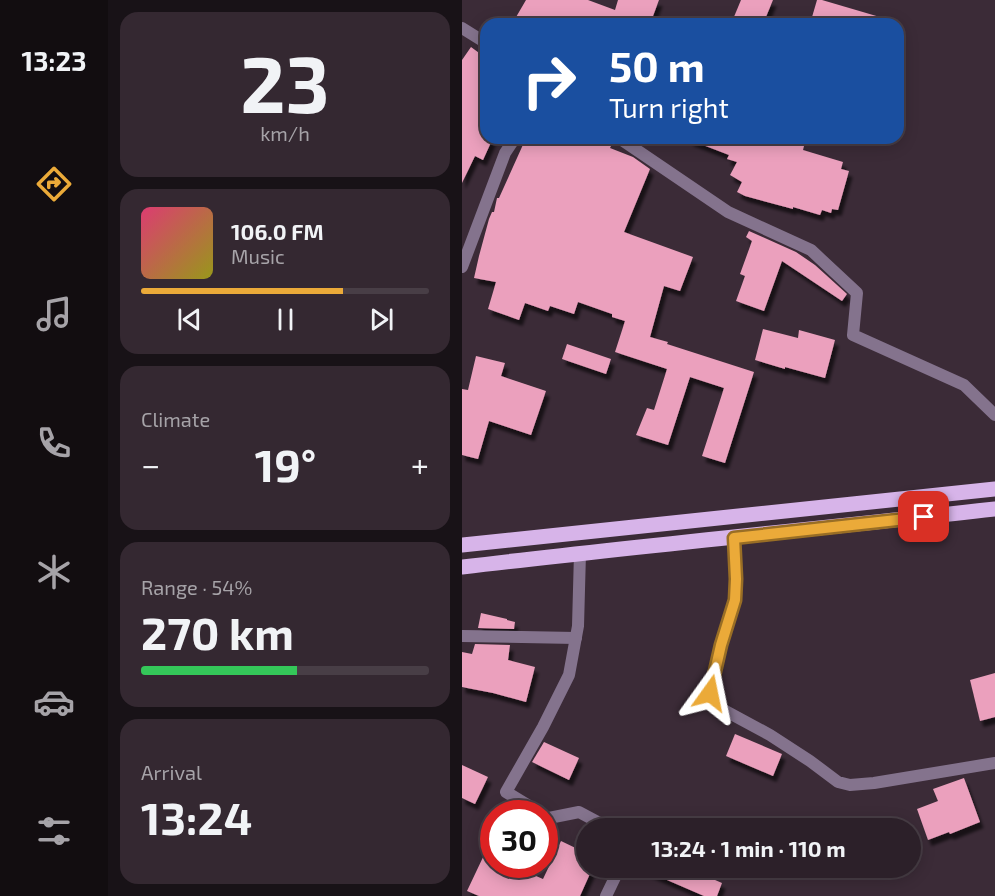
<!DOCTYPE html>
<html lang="en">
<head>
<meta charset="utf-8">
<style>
  :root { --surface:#2c2029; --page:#342831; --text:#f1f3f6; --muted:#a6a3a8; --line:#483e46; --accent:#ebaa39 }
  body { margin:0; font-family:"Exo 2",sans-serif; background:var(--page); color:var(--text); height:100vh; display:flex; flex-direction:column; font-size:22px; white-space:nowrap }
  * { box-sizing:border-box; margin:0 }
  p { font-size:20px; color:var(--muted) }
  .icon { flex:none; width:33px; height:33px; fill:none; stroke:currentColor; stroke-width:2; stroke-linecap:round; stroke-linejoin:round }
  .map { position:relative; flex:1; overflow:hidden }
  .drawer { display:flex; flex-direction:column; gap:12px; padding:12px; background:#181217; width:354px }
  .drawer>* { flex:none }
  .hud { position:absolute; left:18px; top:18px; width:424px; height:126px; border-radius:18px; box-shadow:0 3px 15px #0003,0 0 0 2px var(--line); background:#1a4fa0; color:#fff; overflow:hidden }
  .speed { position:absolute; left:18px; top:800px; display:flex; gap:12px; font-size:30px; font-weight:700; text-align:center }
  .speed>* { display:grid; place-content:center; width:78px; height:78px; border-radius:50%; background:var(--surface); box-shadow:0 3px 15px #0003,0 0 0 2px var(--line); line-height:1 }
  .speed .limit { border:9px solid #d22; background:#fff; color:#111 }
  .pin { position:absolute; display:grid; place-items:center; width:51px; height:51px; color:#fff; margin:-26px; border-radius:12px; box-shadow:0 3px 9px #0006 }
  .me { position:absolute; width:66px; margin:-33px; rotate:12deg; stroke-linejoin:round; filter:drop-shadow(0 0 4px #0008) }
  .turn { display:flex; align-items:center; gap:21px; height:126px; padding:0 30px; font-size:27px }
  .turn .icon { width:78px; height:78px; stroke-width:2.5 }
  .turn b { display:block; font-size:42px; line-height:51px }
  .big { font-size:45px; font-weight:700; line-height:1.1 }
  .drawer .widget { flex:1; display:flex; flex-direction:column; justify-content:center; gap:9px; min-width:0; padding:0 21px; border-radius:18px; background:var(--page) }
  .drawer .dial { align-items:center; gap:0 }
  .dial b { font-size:78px; line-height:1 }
  .song { display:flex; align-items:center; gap:18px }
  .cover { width:72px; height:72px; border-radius:9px; background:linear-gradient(135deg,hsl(340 70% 55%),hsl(60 70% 35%)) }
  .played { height:6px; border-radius:3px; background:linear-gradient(90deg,var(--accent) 70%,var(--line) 70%) }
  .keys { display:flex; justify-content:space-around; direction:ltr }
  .heat { display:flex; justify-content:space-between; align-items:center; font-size:33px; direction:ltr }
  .charge { height:9px; border-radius:4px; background:linear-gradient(90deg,#34c759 54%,var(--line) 0) }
  .trip { position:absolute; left:114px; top:818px; width:345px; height:60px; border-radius:30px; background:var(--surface); box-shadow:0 3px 15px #0003,0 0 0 2px var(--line); font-weight:700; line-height:60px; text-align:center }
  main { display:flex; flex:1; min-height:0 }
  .menu { display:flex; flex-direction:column; width:108px; justify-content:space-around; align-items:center; background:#120d10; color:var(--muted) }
  .menu .icon { width:42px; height:42px }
  .menu .active { color:var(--accent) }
  .menu b { font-size:27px; color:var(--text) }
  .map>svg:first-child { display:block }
  .building { fill:#eba0bd; filter:url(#shadow) }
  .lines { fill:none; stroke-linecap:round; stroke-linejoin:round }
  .minor { stroke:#84738d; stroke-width:12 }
  .primary { stroke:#d7b4e9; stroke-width:15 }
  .route-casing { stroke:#996e25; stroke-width:15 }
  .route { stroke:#ebaa39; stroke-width:10 }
</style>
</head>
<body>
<main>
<nav class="menu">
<b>13:23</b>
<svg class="icon active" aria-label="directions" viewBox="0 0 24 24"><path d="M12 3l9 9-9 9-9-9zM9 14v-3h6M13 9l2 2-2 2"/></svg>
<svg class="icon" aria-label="music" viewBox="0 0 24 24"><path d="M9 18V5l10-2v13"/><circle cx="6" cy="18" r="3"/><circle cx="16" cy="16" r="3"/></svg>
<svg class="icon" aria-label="phone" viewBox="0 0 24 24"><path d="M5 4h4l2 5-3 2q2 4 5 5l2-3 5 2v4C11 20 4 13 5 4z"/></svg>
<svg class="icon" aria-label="climate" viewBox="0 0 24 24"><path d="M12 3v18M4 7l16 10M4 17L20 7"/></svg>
<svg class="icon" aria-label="car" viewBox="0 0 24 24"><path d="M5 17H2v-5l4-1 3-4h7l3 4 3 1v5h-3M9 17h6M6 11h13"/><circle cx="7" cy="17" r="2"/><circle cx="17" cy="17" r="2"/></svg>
<svg class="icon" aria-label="filters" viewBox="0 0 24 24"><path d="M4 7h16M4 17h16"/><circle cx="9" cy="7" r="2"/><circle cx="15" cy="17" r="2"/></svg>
</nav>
<section class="drawer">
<div class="widget dial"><b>23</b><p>km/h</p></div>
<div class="widget">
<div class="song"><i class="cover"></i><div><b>106.0 FM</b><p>Music</p></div></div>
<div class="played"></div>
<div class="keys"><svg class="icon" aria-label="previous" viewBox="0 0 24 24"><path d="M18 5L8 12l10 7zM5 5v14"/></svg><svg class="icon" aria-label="pause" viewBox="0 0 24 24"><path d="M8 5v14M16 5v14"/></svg><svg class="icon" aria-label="next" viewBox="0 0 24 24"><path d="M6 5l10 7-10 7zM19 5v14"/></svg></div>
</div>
<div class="widget"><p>Climate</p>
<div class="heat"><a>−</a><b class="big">19°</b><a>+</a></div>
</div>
<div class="widget"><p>Range · 54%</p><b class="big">270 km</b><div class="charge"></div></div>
<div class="widget"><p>Arrival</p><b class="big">13:24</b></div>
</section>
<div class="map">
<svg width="533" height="896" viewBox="0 0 533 896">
  <defs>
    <filter id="shadow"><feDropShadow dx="3.5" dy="6" stdDeviation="1.5" flood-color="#0009"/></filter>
  </defs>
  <rect width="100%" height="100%" fill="#3b2b37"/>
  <!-- building -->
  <g class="building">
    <polygon points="64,0 126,0 153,10 156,0 197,0 188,24 50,24"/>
    <polygon points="279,0 311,0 301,24 269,24"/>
    <polygon points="355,0 360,0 428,20 427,24 348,24"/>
    <polygon points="9,47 24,58 24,138 31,138 21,160 13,156 0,183 0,60"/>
    <polygon points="64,138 130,138 149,146 148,148 171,157 188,169 162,232 231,257 218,291 202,286 188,337 206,342 205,344 292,372 263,463 240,456 262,388 228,377 206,445 174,435 185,408 192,410 205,369 153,352 163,321 150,317 150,314 116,302 112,314 88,306 86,311 63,303 57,320 26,309 34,282 12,278 17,256 27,219 30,212 32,212 35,198 37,198"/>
    <polygon points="228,138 320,138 342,146 341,150 381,162 379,169 387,171 376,210 370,209 369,213 360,210 358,215 331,207 331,209 283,196 275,192 280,182 268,175 275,162 265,159 267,155 228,140"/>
    <polygon points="287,231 334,252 353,265 385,294 380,301 320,261 302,311 274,301 283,276 278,274 290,241 284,237"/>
    <polygon points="301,329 336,338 337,330 373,340 363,378 323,367 323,369 293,360"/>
    <polygon points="105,344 149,359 144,374 100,359"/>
    <polygon points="14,356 43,363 39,376 84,391 69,435 27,421 16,459 0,455 0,389 6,390"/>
    <polygon points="19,613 45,619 45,620 53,622 52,629 16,628"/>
    <polygon points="13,644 48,645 46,660 73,667 64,702 31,693 0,687 0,652 10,654"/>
    <polygon points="533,673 533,717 518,721 508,680"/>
    <polygon points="273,734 320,754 311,776 264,756"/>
    <polygon points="82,742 117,758 107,780 70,762"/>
    <polygon points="0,765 26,777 13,804 0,798"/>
    <polygon points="502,778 518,822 488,834 487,832 466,840 455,809 476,801 471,789"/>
    <polygon points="32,834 32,864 46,864 81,879 99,841 124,853 124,867 131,867 118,896 17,896 5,891"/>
    <polygon points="175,867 223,867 260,883 255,896 242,896"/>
  </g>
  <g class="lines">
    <!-- minor -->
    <g class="minor">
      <polyline points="0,28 24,43"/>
      <polyline points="157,138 266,212 349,250 395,293 391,335 502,385 533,415"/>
      <polyline points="0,267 43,153 53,138"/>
      <polyline points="272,538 274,579 273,600 259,645 248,693 251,699 258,708 308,735 348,761 376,782 388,785 412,783 533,763"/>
      <polyline points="0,636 114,638"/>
      <polyline points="75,813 67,806 44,792 81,727 107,675 116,626 118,553"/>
      <polyline points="82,819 117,812 147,828"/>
      <polyline points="144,896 158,867"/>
    </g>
    <!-- primary -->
    <g class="primary">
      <polyline points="0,545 533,489"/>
      <path d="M0 567C177 546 355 529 533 509"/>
    </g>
  </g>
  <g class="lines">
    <!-- route casing -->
    <g class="route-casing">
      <polyline id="route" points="248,693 259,645 273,600 274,579 272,538 462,517"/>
    </g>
    <!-- route -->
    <use href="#route" class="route"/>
  </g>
</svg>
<div class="speed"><div class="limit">30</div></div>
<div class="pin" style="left:462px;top:517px;background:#d93025"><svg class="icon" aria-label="arrive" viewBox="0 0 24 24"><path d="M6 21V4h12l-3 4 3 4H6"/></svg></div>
<svg class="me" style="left:248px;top:693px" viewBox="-20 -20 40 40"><path d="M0-17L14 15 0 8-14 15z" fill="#ebaa39" stroke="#fff" stroke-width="4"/></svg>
<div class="trip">13:24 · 1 min · 110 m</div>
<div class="hud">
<div class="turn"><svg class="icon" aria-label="right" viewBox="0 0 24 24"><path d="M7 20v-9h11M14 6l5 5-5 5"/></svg><div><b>50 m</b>Turn right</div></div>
</div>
</div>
</main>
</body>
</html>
